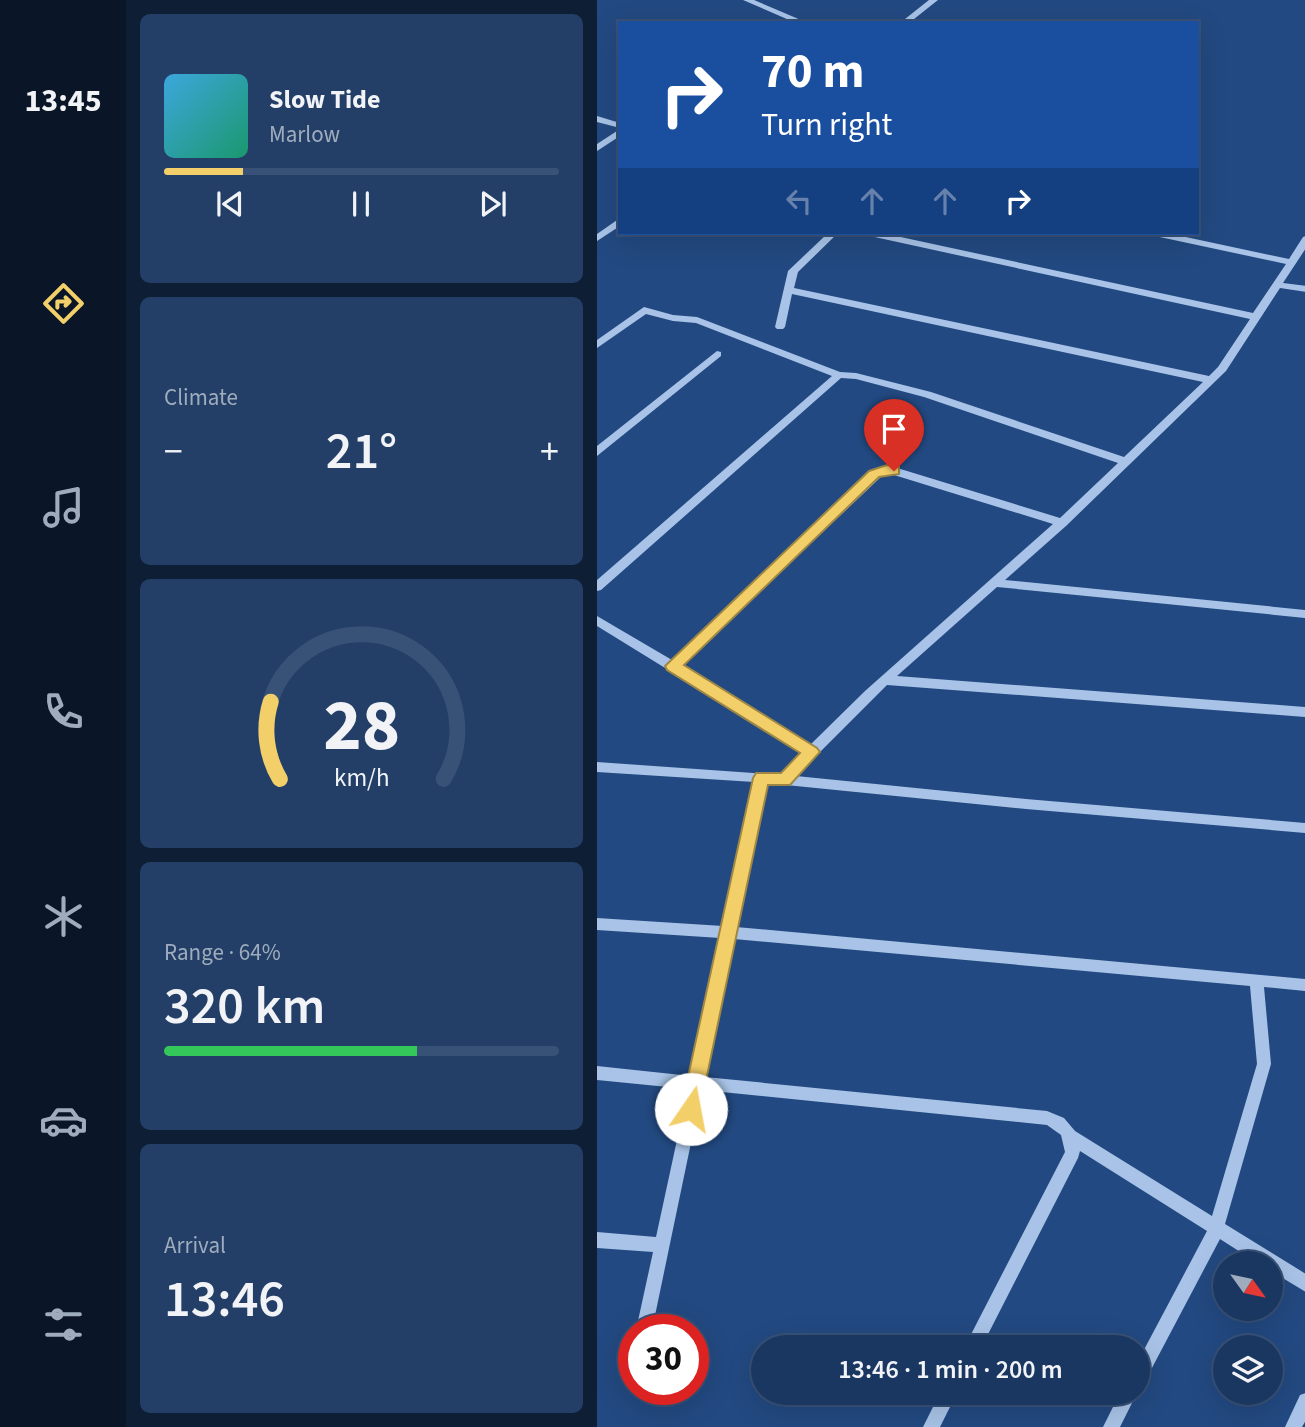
<!DOCTYPE html>
<html lang="en">
<head>
<meta charset="utf-8">
<style>
  :root { --surface:#1a3761; --page:#233f67; --text:#f1f3f6; --muted:#9facbd; --line:#385176; --accent:#f3cf6a }
  body { margin:0; font-family:"Source Sans 3",sans-serif; background:var(--page); color:var(--text); height:100vh; display:flex; flex-direction:column; font-size:26px; white-space:nowrap }
  * { box-sizing:border-box; margin:0 }
  p { font-size:23px; color:var(--muted) }
  .icon { flex:none; width:38px; height:38px; fill:none; stroke:currentColor; stroke-width:2; stroke-linecap:round; stroke-linejoin:round }
  .map { position:relative; flex:1; overflow:hidden }
  .drawer { display:flex; flex-direction:column; gap:14px; padding:14px; background:#0e1e35; width:471px }
  .drawer>* { flex:none }
  .banner { position:absolute; left:21px; top:21px; width:581px; height:214px; border-radius:0px; box-shadow:0 7px 28px #0002,0 0 0 2px var(--line); background:#1a4fa0; color:#fff; overflow:hidden }
  .needle { width:46px; rotate:123deg }
  .fabs { position:absolute; left:616px; top:1251px; display:grid; gap:14px }
  .fabs a { display:grid; place-items:center; width:70px; height:70px; border-radius:50%; background:var(--surface); box-shadow:0 7px 28px #0002,0 0 0 2px var(--line); font-size:35px }
  .speed { position:absolute; left:21px; top:1314px; display:flex; gap:14px; font-size:35px; font-weight:700; text-align:center }
  .speed>* { display:grid; place-content:center; width:91px; height:91px; border-radius:50%; background:var(--surface); box-shadow:0 7px 28px #0002,0 0 0 2px var(--line); line-height:1 }
  .speed .limit { border:10px solid #d22; background:#fff; color:#111 }
  .pin { position:absolute; display:grid; place-items:center; width:60px; height:60px; color:#fff; margin:-72px -30px; border-radius:50% 50% 50% 0; rotate:-45deg; box-shadow:0 0 7px #0007 }
  .pin .icon { rotate:45deg }
  .me { position:absolute; width:77px; margin:-38px; rotate:12deg; stroke-linejoin:round; filter:drop-shadow(0 0 5px #0008) }
  .turn { display:flex; align-items:center; gap:24px; height:147px; padding:0 28px; font-size:32px }
  .turn .icon { width:91px; height:91px; stroke-width:2.5 }
  .turn b { display:block; font-size:49px; line-height:60px }
  .lanes { display:flex; align-items:center; height:66px; padding:0 28px; background:#0003; justify-content:center; gap:35px; direction:ltr }
  .lanes .off { opacity:.35 }
  .big { font-size:52px; font-weight:600; line-height:1.1 }
  .drawer .card { flex:1; display:flex; flex-direction:column; justify-content:center; gap:10px; min-width:0; padding:0 24px; border-radius:10px; background:var(--page) }
  .drawer .dial { align-items:center; gap:0 }
  .dial svg { height:182px; overflow:visible; fill:none; stroke:var(--line); stroke-width:7; stroke-linecap:round; text-anchor:middle }
  .dial text { fill:var(--text); stroke:none }
  .song { display:flex; align-items:center; gap:21px }
  .cover { width:84px; height:84px; border-radius:10px; background:linear-gradient(135deg,hsl(200 70% 55%),hsl(160 70% 35%)) }
  .played { height:7px; border-radius:4px; background:linear-gradient(90deg,var(--accent) 20%,var(--line) 20%) }
  .keys { display:flex; justify-content:space-around; direction:ltr }
  .heat { display:flex; justify-content:space-between; align-items:center; font-size:38px; direction:ltr }
  .charge { height:10px; border-radius:5px; background:linear-gradient(90deg,#34c759 64%,var(--line) 0) }
  .trip { position:absolute; left:154px; top:1335px; width:399px; height:70px; border-radius:35px; background:var(--surface); box-shadow:0 7px 28px #0002,0 0 0 2px var(--line); font-weight:600; line-height:70px; text-align:center }
  main { display:flex; flex:1; min-height:0 }
  .tab-bar { display:flex; flex-direction:column; width:126px; justify-content:space-around; align-items:center; background:#0a1627; color:var(--muted) }
  .tab-bar .icon { width:49px; height:49px }
  .tab-bar .current { color:var(--accent) }
  .tab-bar b { font-size:32px; color:var(--text) }
  .map>svg:first-child { display:block }
  .lines { fill:none; stroke-linecap:round; stroke-linejoin:round }
  .minor { fill:#a8c3e7; fill-rule:evenodd }
  .route { fill:#f3cf6a; stroke:#9e8745; stroke-width:2 }
</style>
</head>
<body>
<main>
<nav class="tab-bar">
<b>13:45</b>
<svg class="icon current" aria-label="directions" viewBox="0 0 24 24"><path d="M12 3l9 9-9 9-9-9zM9 14v-3h6M13 9l2 2-2 2"/></svg>
<svg class="icon" aria-label="music" viewBox="0 0 24 24"><path d="M9 18V5l10-2v13"/><circle cx="6" cy="18" r="3"/><circle cx="16" cy="16" r="3"/></svg>
<svg class="icon" aria-label="phone" viewBox="0 0 24 24"><path d="M5 4h4l2 5-3 2q2 4 5 5l2-3 5 2v4C11 20 4 13 5 4z"/></svg>
<svg class="icon" aria-label="climate" viewBox="0 0 24 24"><path d="M12 3v18M4 7l16 10M4 17L20 7"/></svg>
<svg class="icon" aria-label="car" viewBox="0 0 24 24"><path d="M5 17H2v-5l4-1 3-4h7l3 4 3 1v5h-3M9 17h6M6 11h13"/><circle cx="7" cy="17" r="2"/><circle cx="17" cy="17" r="2"/></svg>
<svg class="icon" aria-label="filters" viewBox="0 0 24 24"><path d="M4 7h16M4 17h16"/><circle cx="9" cy="7" r="2"/><circle cx="15" cy="17" r="2"/></svg>
</nav>
<section class="drawer">
<div class="card">
<div class="song"><i class="cover"></i><div><b>Slow Tide</b><p>Marlow</p></div></div>
<div class="played"></div>
<div class="keys"><svg class="icon" aria-label="previous" viewBox="0 0 24 24"><path d="M18 5L8 12l10 7zM5 5v14"/></svg><svg class="icon" aria-label="pause" viewBox="0 0 24 24"><path d="M8 5v14M16 5v14"/></svg><svg class="icon" aria-label="next" viewBox="0 0 24 24"><path d="M6 5l10 7-10 7zM19 5v14"/></svg></div>
</div>
<div class="card"><p>Climate</p>
<div class="heat"><a>−</a><b class="big">21°</b><a>+</a></div>
</div>
<div class="card dial"><svg viewBox="0 0 100 80">
<path d="M14 69A42 42 0 1 1 86 69"/>
<path d="M14 69A42 42 0 0 1 10 35" stroke="#f3cf6a"/>
<text x="50" y="56" font-size="32" font-weight="700">28</text>
<text x="50" y="72" font-size="11">km/h</text>
</svg></div>
<div class="card"><p>Range · 64%</p><b class="big">320 km</b><div class="charge"></div></div>
<div class="card"><p>Arrival</p><b class="big">13:46</b></div>
</section>
<div class="map">
<svg width="709" height="1427" viewBox="0 0 709 1427">
  <rect width="100%" height="100%" fill="#224981"/>
  <g class="lines">
    <!-- minor -->
    <g class="minor">
      <polygon points="146,0 157,0 211,23 199,23"/>
      <polygon points="332,0 341,0 312,23 303,23"/>
      <polygon points="0,116 23,123 23,128 0,122"/>
      <polygon points="23,129 23,136 0,151 0,144"/>
      <polygon points="23,218 23,226 0,241 0,234"/>
      <path d="M231 233H241L201 272 197 288 612 376 621 367 653 319 273 236 268 233H285L656 313 689 264 558 236 553 233H570L692 259 706 237 709 236V248L686 283 709 286V292L683 288 629 371 469 526 408 580 709 610V618L400 587 300 676 709 707V717L290 685 199 776 429 799 709 823V833L429 809 169 783 139 927 709 979V991L667 987 674 1064 628 1224 709 1274V1292L674 1271V1264H662L623 1239 547 1383 541 1385V1361L610 1231 483 1151 481 1158 384 1348H367L468 1152 464 1135 450 1125 105 1090 55 1330H39L56 1252 0 1248V1232L59 1237 91 1089 0 1080V1066L94 1076 123 938 0 930V918L126 926 157 782 0 772V762L184 775 206 753 0 626V616L75 660 279 468 297 467 463 518 521 463 327 397 259 379 244 378 4 590 0 591V580L235 376 99 323 76 321 49 314 0 348V340L47 307 76 315 100 317 243 372 259 373 334 392 527 457 606 382 195 294 188 327 186 329H180L178 327 191 271ZM286 475H297L456 524 268 691 213 745 84 666ZM137 939 653 986 660 1064 615 1216 478 1131 467 1118 450 1111 108 1077Z"/>
      <polygon points="120,351 124,352 124,356 0,456 0,446"/>
      <polygon points="343,1393 360,1393 343,1427 326,1427"/>
      <polygon points="523,1393 540,1393 523,1427 506,1427"/>
      <polygon points="709,1393 709,1420 705,1427 688,1427 703,1395"/>
    </g>
  </g>
  <!-- route -->
  <polygon class="route" points="290,465 302,467 302,474 282,477 87,665 220,748 223,752 193,785 171,785 103,1109 100,1115 94,1118 87,1115 84,1109 156,778 159,773 184,773 203,753 70,670 68,666 272,471"/>
</svg>
<div class="fabs">
<a><svg class="needle" viewBox="-14 -14 28 28"><path d="M0-13l5 13h-10z" fill="#e53935"/><path d="M0 13l5-13h-10z" fill="#9facbd"/></svg></a>
<a><svg class="icon" aria-label="layers" viewBox="0 0 24 24"><path d="M12 4l9 5-9 5-9-5zM3 14l9 5 9-5"/></svg></a>
</div>
<div class="speed"><div class="limit">30</div></div>
<div class="pin" style="left:297px;top:471px;background:#d93025"><svg class="icon" aria-label="arrive" viewBox="0 0 24 24"><path d="M6 21V4h12l-3 4 3 4H6"/></svg></div>
<svg class="me" style="left:94px;top:1109px" viewBox="-20 -20 40 40"><circle r="19" fill="#fff"/><path d="M0-13L10 11 0 6-10 11z" fill="#f3cf6a"/></svg>
<div class="trip">13:46 · 1 min · 200 m</div>
<div class="banner">
<div class="turn"><svg class="icon" aria-label="right" viewBox="0 0 24 24"><path d="M7 20v-9h11M14 6l5 5-5 5"/></svg><div><b>70 m</b>Turn right</div></div>
<div class="lanes"><svg class="icon off" aria-label="left" viewBox="0 0 24 24"><path d="M17 20v-9H6M10 6l-5 5 5 5"/></svg><svg class="icon off" aria-label="ahead" viewBox="0 0 24 24"><path d="M12 20V5M6 11l6-6 6 6"/></svg><svg class="icon off" aria-label="ahead" viewBox="0 0 24 24"><path d="M12 20V5M6 11l6-6 6 6"/></svg><svg class="icon" aria-label="right" viewBox="0 0 24 24"><path d="M7 20v-9h11M14 6l5 5-5 5"/></svg></div>
</div>
</div>
</main>
</body>
</html>
